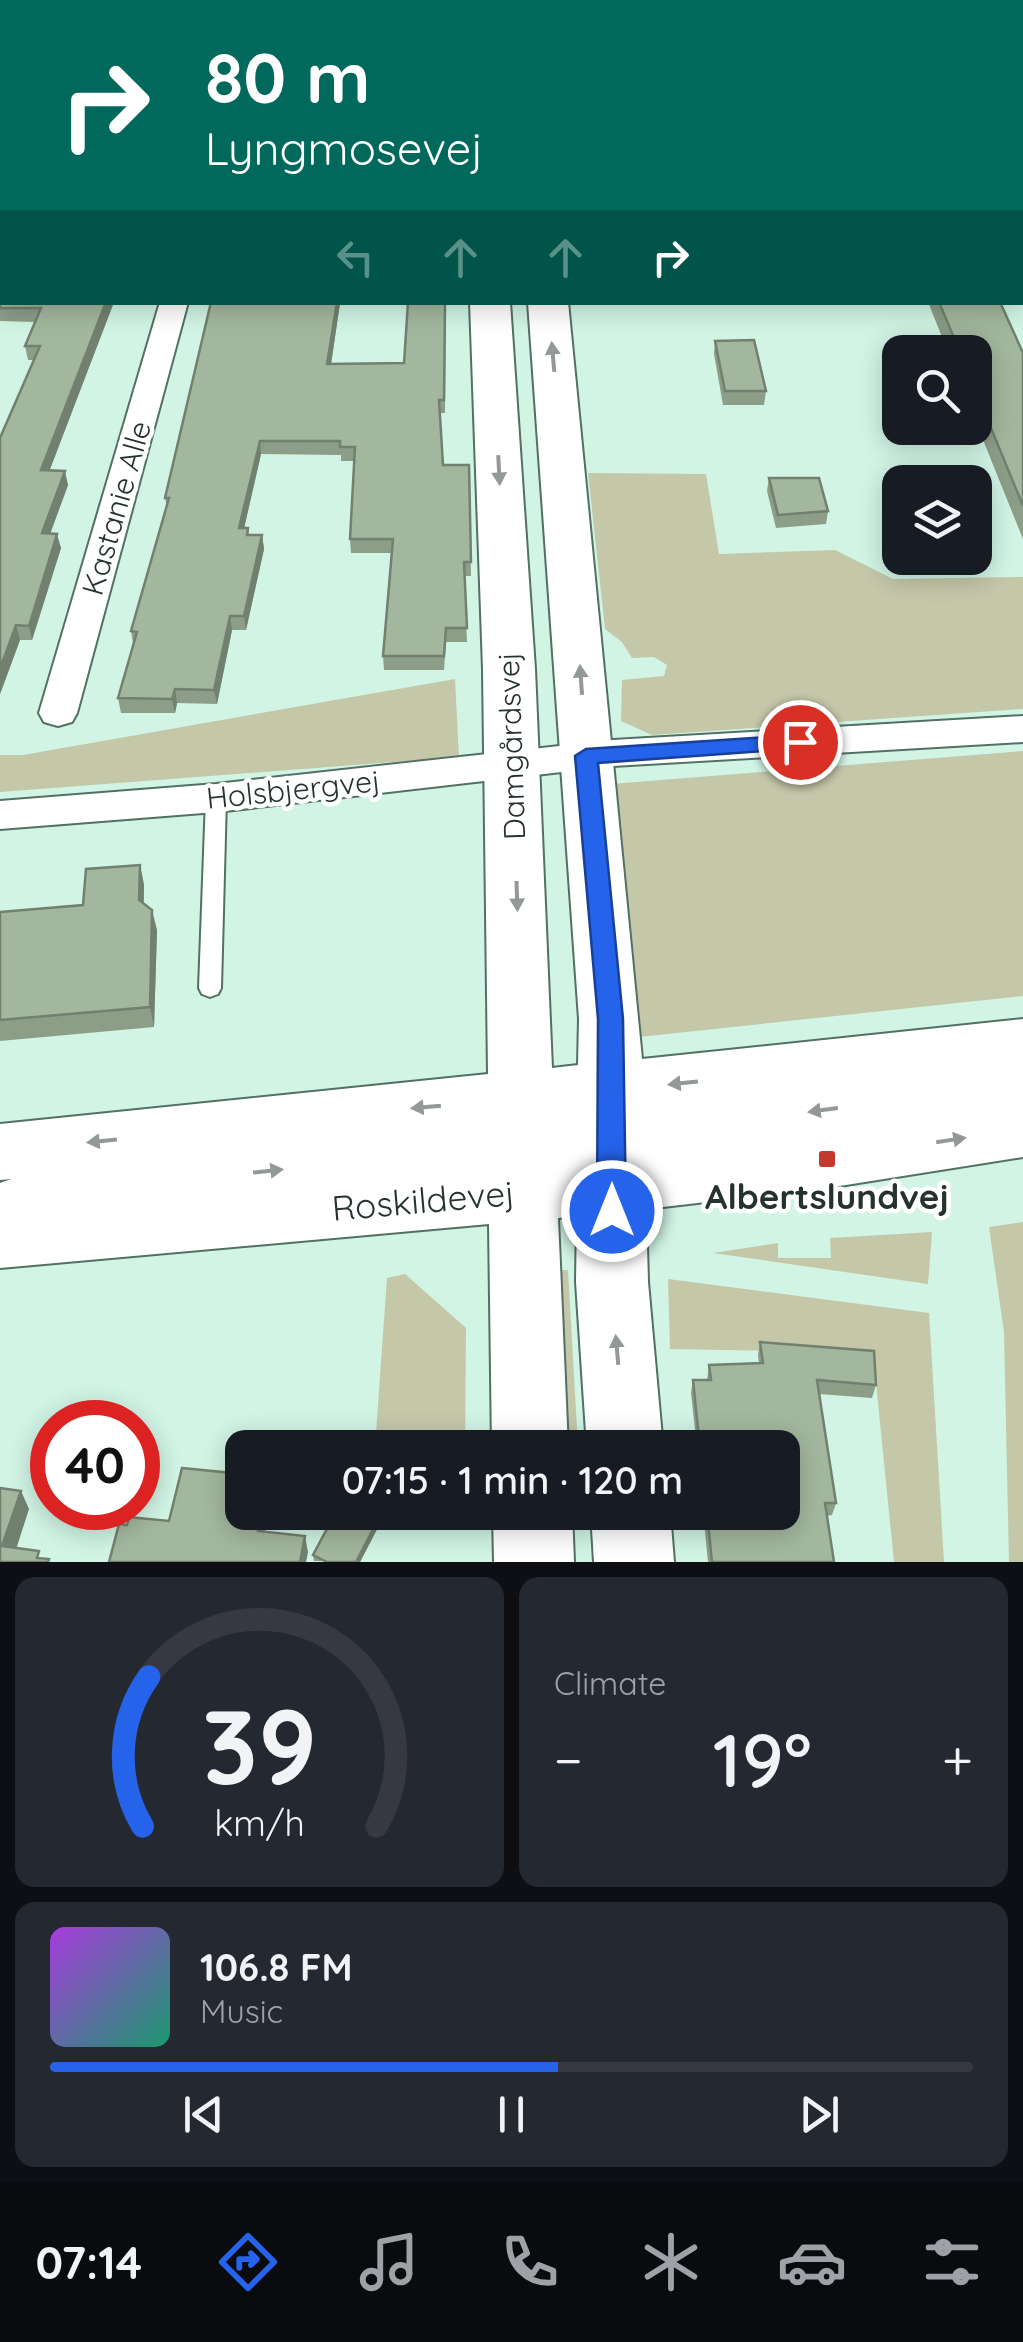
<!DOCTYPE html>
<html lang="en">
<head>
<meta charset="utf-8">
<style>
  :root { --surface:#171b24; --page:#242831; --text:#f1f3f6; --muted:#9ea1a6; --line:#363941; --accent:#2563eb }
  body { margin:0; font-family:Quicksand,sans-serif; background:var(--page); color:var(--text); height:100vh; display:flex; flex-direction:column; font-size:38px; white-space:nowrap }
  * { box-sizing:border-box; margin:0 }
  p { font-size:32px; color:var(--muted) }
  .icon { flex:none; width:55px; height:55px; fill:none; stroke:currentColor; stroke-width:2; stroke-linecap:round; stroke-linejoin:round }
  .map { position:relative; height:1562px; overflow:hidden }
  .side { display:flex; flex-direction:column; gap:15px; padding:15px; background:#0d0f14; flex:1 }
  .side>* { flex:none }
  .guide { position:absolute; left:0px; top:0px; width:1025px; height:305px; box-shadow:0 5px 25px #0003; background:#00695c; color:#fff; overflow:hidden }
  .buttons { position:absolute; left:882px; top:335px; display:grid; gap:20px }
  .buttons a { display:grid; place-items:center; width:110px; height:110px; border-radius:20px; background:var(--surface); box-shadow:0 5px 25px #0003; font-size:50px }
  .speed { position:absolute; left:30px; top:1400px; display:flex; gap:20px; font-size:50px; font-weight:700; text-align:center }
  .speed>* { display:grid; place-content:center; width:130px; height:130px; border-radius:50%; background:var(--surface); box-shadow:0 5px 25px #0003; line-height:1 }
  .speed .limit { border:15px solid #d22; background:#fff; color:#111 }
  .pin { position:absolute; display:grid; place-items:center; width:85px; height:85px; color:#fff; margin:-42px; border:5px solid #fff; border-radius:50%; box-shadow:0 2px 10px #0007 }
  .me { position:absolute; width:110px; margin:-55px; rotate:0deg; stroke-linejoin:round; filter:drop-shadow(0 0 8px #0008) }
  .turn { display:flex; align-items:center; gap:35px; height:210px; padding:0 40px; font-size:45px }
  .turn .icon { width:130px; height:130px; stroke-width:2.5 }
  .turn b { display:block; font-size:70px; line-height:85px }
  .lanes { display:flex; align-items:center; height:95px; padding:0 40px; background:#0003; justify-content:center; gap:50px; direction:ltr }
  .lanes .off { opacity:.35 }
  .big { font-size:75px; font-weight:600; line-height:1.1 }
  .side .widget { flex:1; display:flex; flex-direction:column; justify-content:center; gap:15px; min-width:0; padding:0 35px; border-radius:20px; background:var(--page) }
  .side .dial { align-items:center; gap:0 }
  .dial svg { height:260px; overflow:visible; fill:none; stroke:var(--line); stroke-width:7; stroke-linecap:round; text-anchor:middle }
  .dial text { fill:var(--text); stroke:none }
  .song { display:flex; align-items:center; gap:30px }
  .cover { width:120px; height:120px; border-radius:15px; background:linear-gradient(135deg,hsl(280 70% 55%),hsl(160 70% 35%)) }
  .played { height:10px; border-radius:5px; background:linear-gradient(90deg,var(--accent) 55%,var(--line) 55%) }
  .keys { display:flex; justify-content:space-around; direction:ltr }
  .heat { display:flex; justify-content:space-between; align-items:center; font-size:55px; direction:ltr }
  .side .tiles { flex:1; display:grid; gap:15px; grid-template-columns:1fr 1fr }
  .widget:last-child { grid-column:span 2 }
  .trip { position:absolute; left:225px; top:1430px; width:575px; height:100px; border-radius:20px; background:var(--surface); box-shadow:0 5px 25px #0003; font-weight:600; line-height:100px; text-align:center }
  .tabs { display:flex; height:160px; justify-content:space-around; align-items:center; background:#090b0e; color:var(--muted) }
  .tabs .icon { width:70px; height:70px }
  .tabs .current { color:var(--accent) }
  .tabs b { font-size:45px; color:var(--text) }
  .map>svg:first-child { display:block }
  .green { fill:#c4c7a8 }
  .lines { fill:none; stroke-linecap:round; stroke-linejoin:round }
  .lane-casing { stroke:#527064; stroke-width:4 }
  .street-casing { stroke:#527064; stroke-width:4 }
  .secondary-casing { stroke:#527064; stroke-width:4 }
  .lane { fill:#fff; fill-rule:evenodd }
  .street { fill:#fff; fill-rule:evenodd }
  .secondary { fill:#fff; fill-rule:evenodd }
  .wall { fill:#8c9d88 }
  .shaded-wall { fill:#72806f }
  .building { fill:#a3b79e; stroke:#72806f; stroke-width:2.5 }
  .oneway { fill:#929996 }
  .route { fill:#2563eb; stroke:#184099; stroke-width:2.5 }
  .poi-dot { fill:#c5382e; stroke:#fff; stroke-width:4 }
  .labels { text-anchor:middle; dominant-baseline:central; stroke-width:9; stroke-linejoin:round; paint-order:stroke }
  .street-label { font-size:30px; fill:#26332d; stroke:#fff }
  .near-poi-label { font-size:35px; font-weight:bold; fill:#26332d; stroke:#fff }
  .near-street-label { font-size:35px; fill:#26332d; stroke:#fff }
</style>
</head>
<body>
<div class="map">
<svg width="1023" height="1562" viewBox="0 0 1023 1562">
  <rect width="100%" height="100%" fill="#d1f4e5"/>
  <!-- green -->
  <g class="green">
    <polygon points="588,473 706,474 719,554 835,550 893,579 1023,577 1023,709 652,735 621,721 622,680 664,676 667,665 654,657 632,658 622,642 605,629"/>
    <polygon points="455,679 459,757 0,792 0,755 23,755"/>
    <polygon points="1023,751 1023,996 639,1037 611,784"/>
    <polygon points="1023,1222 1023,1562 1009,1562 1004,1332 989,1227"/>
    <polygon points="932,1232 928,1284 713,1253 778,1243 778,1258 831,1258 830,1238"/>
    <polygon points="546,1270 568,1270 578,1447 553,1447"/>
    <polygon points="405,1274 466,1328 465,1447 375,1447 387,1278"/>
    <polygon points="668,1279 929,1313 944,1562 894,1562 873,1353 670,1349"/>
  </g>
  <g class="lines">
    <!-- lane casing -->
    <g class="lane-casing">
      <g id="lane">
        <rect x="550" y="0" width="10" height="2"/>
        <polygon points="216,791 226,798 221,988 218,994 210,997 202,994 199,988 206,798"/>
      </g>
    </g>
    <!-- street casing -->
    <g class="street-casing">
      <g id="street">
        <polygon points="815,0 837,0 838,2 817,2"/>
        <rect x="1022" y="236" width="1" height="17"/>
        <polygon points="160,302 188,302 77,713 72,722 58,726 44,722 39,713"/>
        <polygon points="1023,716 1023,742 613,766 216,812 0,829 0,801 216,784 613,740"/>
      </g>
    </g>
    <!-- secondary casing -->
    <g class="secondary-casing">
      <g id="secondary">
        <polygon points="463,0 493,0 493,2 464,2"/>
        <polygon points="506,0 536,0 536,2 507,2"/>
        <polygon points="470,302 510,302 535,669 552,1068 578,1065 579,1019 528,302 568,302 642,1059 1023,1019 1023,1157 827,1188 646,1209 648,1282 663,1448 587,1448 576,1282 577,1216 558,1218 568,1448 492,1448 489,1224 0,1268 0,1183 11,1179 0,1180 0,1124 488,1074 483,669"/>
        <polygon points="493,1512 572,1512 574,1562 494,1562"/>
        <polygon points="591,1512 670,1512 674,1562 594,1562"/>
      </g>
    </g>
    <!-- lane -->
    <use href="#lane" class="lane"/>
    <!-- street -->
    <use href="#street" class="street"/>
    <!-- secondary -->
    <use href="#secondary" class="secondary"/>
  </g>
  <!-- wall -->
  <g class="wall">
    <polygon points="124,0 321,0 320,2 125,2"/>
    <polygon points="0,266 114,302 49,471 68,485 50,533 61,548 32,640 20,640 0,694 34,360 28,360 25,346 35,322 0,321"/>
    <polygon points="211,302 354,302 340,303 331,364 404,363 446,302 445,413 440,413 443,465 469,465 471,576 464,576 467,642 446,642 444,670 384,670 383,656 392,553 351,553 350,539 355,461 341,461 341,455 261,454 244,528 248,528 249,535 262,535 264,549 246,630 232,630 217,704 177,703 175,713 121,713 118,698 133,643 131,631 167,507 165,498"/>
    <polygon points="928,302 1000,302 1023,353 1023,539 975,420 975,352 948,352"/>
    <polygon points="715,341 766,391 764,405 723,405 714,354"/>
    <polygon points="769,478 828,511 826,524 776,528 767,491"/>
    <polygon points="140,865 144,885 144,904 157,930 154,1027 0,1041 0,912 83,905"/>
    <polygon points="760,1342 876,1385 872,1398 819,1394 836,1503 832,1515 827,1516 834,1562 708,1562 703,1512 782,1512 782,1448 697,1448 691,1393 693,1380 707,1380 709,1365 759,1364 758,1355"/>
    <polygon points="386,1512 360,1562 314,1561 313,1555"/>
  </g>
  <!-- shaded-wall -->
  <g class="shaded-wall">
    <polygon points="106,302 114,302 44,485 41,470"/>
    <polygon points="337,302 340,303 329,378 327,364"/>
    <polygon points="260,441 261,454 241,542 239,528"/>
    <polygon points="65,471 68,485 45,548 42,533"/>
    <polygon points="57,534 61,548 32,640 29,626"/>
    <polygon points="262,535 264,549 246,630 244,616"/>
    <polygon points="230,616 232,630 217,704 214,690"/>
    <polygon points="16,625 20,640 0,694 0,669"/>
    <polygon points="175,689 177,703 175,713 172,699"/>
    <polygon points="140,865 144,885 143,920 139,900"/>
    <polygon points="152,910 157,930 154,1027 150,1007"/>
    <polygon points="21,1491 29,1509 12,1562 2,1546"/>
    <polygon points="262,1512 269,1512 262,1547 258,1531"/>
    <polygon points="382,1512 386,1512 360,1562 356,1562"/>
    <polygon points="305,1536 308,1552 306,1562 300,1562"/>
  </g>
  <!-- building -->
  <g class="building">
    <polygon points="230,0 310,0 310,2 229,2"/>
    <rect x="414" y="0" width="35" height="2"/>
    <polygon points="572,0 784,0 785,2 572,2"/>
    <polygon points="946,0 990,0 991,2 947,2"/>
    <polygon points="2,260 2,302 106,302 41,470 65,471 42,533 57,534 29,626 16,625 0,669 0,438 40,346 25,346 41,308 0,308 0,266"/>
    <polygon points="211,302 337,302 327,364 404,363 408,302 445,302 444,400 439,400 443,465 469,465 471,562 464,562 467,628 446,628 444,656 383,656 393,539 350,539 355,447 340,447 340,441 260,441 239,528 248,528 247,535 262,535 244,616 230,616 214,690 175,689 172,699 118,698 137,632 131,631 169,498 165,498"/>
    <polygon points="939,302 1000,302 1023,353 1023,506 975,389 975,352 960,352"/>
    <polygon points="754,340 766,391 725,391 715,341"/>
    <polygon points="769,478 819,478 828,511 778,515"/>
    <polygon points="140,865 139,900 152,910 150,1007 0,1020 0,912 83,905 86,869"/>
    <polygon points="760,1342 874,1351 876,1385 817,1380 836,1503 825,1503 834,1562 712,1562 707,1512 782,1512 782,1448 700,1448 693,1380 711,1380 709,1365 763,1363"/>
    <polygon points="182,1468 242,1474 242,1512 262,1512 258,1531 305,1536 300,1562 109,1562 119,1524 127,1525 129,1517 169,1521"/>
    <polygon points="0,1488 21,1491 2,1546 39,1551 37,1558 49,1559 48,1562 0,1562"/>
    <polygon points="336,1512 382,1512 356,1562 327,1562 313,1555"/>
  </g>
  <!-- one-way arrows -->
  <defs><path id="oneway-solid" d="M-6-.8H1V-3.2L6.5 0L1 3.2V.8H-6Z" transform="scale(2.5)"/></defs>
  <g class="oneway">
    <use href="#oneway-solid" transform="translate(553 357) rotate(-95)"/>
    <use href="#oneway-solid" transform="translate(499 470) rotate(87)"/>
    <use href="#oneway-solid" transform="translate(581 680) rotate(-94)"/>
    <use href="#oneway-solid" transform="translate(517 896) rotate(88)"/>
    <use href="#oneway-solid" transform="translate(683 1083) rotate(174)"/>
    <use href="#oneway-solid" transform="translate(426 1107) rotate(175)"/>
    <use href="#oneway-solid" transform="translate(823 1110) rotate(172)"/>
    <use href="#oneway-solid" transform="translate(951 1140) rotate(-9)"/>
    <use href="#oneway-solid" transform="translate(102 1141) rotate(174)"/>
    <use href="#oneway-solid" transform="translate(268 1171) rotate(-6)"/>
    <use href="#oneway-solid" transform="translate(617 1350) rotate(-95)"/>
  </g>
  <!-- route -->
  <polygon class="route" points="800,735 807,737 811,742 807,748 598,763 623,1019 626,1211 622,1220 612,1224 601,1220 597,1211 598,1019 575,756 586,749"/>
  <!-- markers -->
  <rect class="poi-dot" x="817" y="1149" width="20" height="20" rx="5"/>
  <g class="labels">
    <!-- street labels -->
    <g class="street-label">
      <text transform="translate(116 508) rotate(-74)">Kastanie Alle</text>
      <text transform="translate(511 746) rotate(-92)">Damgårdsvej</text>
      <text transform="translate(293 789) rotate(-6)">Holsbjergvej</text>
    </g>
    <!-- near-poi labels -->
    <g class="near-poi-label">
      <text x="827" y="1196">Albertslundvej</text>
    </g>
    <!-- near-street labels -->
    <g class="near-street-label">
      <text transform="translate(423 1200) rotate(-5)">Roskildevej</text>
    </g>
  </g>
</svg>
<div class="buttons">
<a><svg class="icon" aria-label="search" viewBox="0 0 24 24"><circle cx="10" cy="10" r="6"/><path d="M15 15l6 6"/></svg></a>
<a><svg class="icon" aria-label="layers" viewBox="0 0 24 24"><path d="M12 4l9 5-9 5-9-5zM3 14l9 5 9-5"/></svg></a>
</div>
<div class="speed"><div class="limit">40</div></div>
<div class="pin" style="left:800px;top:742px;background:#d93025"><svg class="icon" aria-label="arrive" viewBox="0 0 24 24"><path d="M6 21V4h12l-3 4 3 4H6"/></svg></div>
<svg class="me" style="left:612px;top:1211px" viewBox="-20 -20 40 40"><circle r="17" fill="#2563eb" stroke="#fff" stroke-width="3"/><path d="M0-11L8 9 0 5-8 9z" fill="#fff"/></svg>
<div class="trip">07:15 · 1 min · 120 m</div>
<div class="guide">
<div class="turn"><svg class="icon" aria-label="right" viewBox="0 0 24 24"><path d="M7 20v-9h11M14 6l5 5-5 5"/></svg><div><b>80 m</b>Lyngmosevej</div></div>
<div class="lanes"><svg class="icon off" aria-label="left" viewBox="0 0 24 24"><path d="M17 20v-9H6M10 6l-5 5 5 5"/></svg><svg class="icon off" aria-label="ahead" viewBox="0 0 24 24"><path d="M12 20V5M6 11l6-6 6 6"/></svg><svg class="icon off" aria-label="ahead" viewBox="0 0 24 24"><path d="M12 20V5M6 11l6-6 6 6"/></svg><svg class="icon" aria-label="right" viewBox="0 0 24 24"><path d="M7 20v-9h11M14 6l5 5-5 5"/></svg></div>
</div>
</div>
<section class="side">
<div class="tiles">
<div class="widget dial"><svg viewBox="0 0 100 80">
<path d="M14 69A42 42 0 1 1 86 69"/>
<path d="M14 69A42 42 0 0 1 16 23" stroke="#2563eb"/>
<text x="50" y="56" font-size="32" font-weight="700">39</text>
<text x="50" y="72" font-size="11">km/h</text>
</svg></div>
<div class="widget"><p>Climate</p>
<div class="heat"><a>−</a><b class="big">19°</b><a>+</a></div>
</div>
<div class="widget">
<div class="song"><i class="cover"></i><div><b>106.8 FM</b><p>Music</p></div></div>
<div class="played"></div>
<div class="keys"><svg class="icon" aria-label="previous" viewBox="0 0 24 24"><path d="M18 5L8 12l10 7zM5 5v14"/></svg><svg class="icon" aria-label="pause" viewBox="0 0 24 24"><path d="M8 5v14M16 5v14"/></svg><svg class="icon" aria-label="next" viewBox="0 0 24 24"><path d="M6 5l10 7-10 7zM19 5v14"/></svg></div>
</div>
</div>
</section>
<nav class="tabs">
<b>07:14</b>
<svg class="icon current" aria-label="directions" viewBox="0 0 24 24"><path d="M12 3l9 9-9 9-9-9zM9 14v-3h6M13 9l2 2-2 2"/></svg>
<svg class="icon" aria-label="music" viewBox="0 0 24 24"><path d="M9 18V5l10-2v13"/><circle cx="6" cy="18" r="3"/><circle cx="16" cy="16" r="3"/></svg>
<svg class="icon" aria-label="phone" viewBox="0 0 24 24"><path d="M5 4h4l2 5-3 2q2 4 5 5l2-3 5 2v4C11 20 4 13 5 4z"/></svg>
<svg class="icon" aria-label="climate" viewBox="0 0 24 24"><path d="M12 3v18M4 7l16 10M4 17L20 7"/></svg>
<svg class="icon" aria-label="car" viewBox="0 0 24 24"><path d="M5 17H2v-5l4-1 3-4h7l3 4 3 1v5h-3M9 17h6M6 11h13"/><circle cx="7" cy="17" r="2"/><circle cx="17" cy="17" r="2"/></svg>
<svg class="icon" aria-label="filters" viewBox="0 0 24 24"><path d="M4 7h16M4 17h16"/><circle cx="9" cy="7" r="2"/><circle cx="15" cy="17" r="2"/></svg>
</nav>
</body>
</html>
